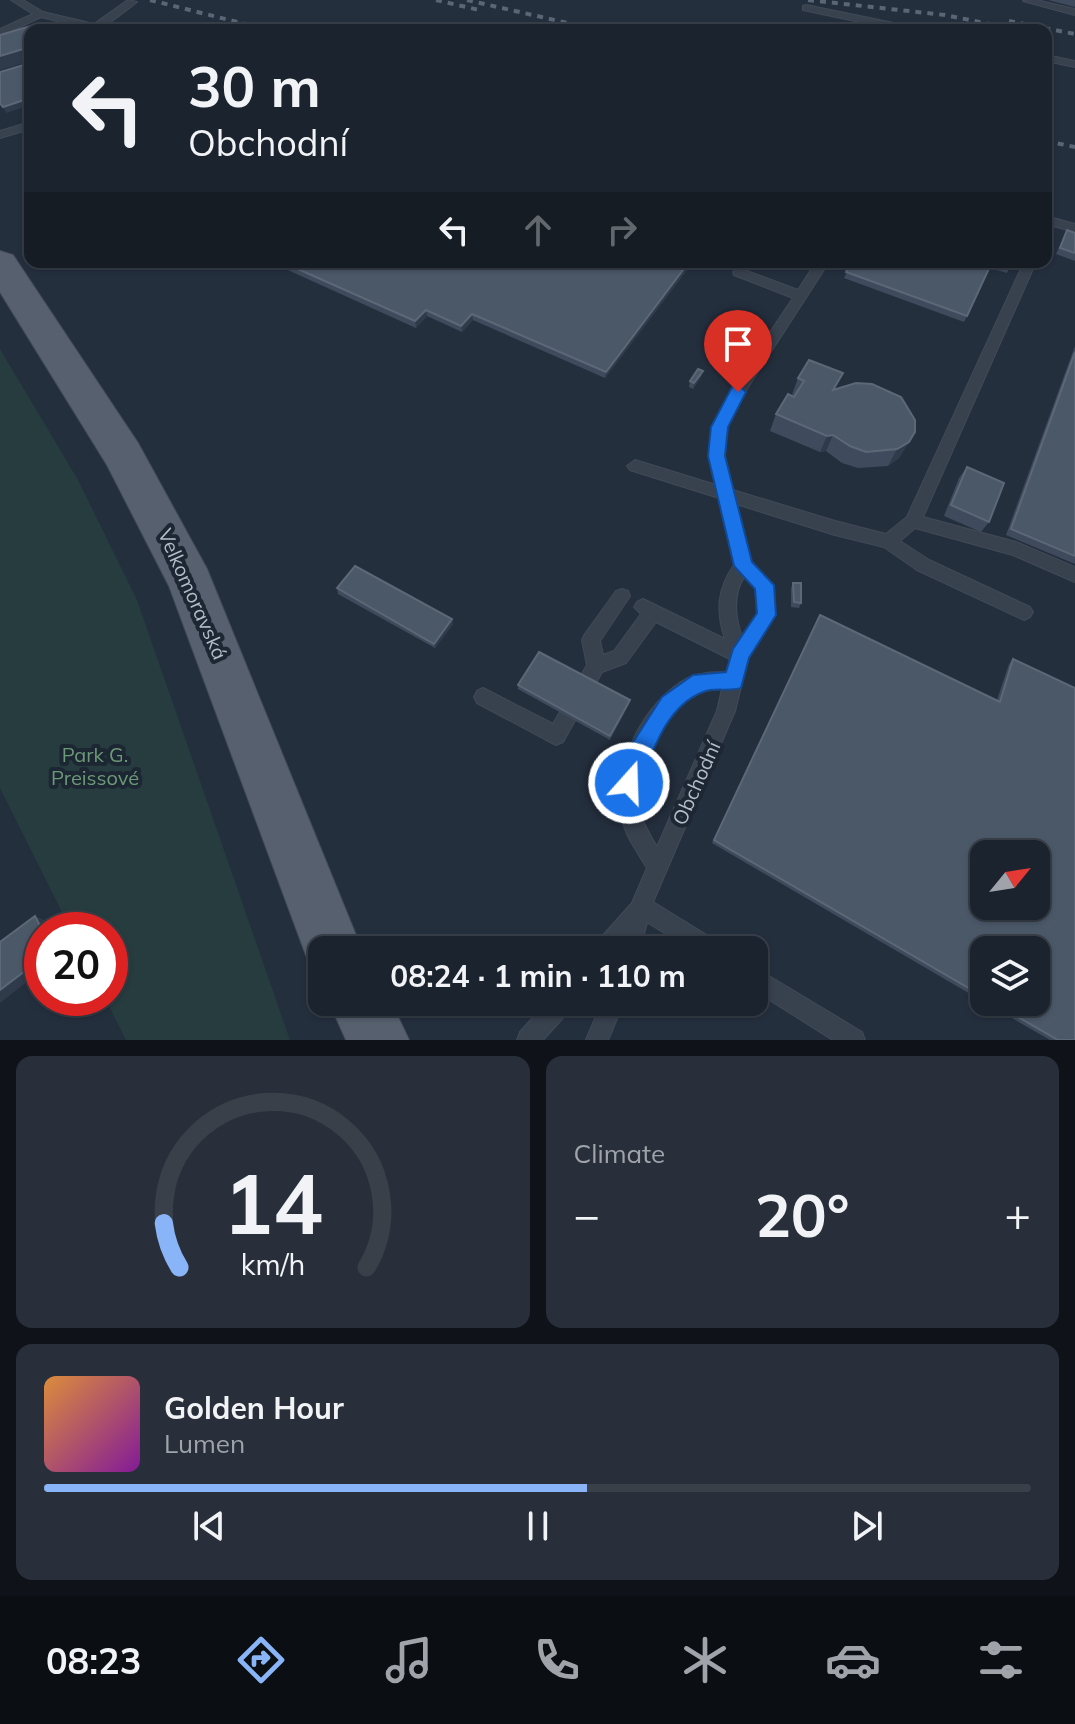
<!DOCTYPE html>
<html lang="en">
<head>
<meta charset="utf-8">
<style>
  :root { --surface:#1b232e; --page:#282f3a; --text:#f1f3f6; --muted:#a0a4aa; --line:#39404a; --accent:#8ab4f8 }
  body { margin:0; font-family:Mulish,sans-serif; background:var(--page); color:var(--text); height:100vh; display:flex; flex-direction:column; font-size:30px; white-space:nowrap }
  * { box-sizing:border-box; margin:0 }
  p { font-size:26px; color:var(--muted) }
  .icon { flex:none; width:44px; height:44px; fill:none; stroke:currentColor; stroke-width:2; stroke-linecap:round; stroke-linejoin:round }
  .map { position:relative; height:1040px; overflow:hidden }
  .side { display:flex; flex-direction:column; gap:16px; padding:16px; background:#0f1319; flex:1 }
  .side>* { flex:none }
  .top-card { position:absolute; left:24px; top:24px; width:1028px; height:244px; border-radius:16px; box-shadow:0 2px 6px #0004,0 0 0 2px var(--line); background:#1b232e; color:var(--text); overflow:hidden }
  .needle { width:52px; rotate:60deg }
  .controls { position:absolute; left:970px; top:840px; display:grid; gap:16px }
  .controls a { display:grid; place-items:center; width:80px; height:80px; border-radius:16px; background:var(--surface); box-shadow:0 2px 6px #0004,0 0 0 2px var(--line); font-size:40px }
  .speed { position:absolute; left:24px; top:912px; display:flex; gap:16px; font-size:40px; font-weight:700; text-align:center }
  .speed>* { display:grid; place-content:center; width:104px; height:104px; border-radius:50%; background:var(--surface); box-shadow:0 2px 6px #0004,0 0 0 2px var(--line); line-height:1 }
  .speed .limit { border:12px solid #d22; background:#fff; color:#111 }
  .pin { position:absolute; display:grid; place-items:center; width:68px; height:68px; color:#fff; margin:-82px -34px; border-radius:50% 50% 50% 0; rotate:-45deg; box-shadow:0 0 8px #0007 }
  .pin .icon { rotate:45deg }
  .me { position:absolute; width:88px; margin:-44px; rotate:20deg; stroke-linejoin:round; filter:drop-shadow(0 0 6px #0008) }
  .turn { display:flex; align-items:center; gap:28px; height:168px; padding:0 32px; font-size:36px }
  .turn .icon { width:104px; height:104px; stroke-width:2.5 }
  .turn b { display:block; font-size:56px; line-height:68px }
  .lanes { display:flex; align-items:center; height:76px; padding:0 32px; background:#0003; justify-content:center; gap:40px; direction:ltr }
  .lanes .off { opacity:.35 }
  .big { font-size:60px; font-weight:700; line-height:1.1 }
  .side .tile { flex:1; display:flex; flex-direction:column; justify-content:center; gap:12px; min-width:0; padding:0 28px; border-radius:16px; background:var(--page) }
  .side .dial { align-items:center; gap:0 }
  .dial svg { height:208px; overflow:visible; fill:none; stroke:var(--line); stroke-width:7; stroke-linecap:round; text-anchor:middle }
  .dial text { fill:var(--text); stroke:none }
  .song { display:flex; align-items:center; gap:24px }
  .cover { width:96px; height:96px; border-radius:12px; background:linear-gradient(135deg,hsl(30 70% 55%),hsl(290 70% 35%)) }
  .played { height:8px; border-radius:4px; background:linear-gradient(90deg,var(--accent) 55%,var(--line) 55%) }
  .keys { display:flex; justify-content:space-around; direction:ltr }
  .heat { display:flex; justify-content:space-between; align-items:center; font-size:44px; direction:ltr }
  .side .tiles { flex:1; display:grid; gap:16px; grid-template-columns:1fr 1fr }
  .tile:last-child { grid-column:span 2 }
  .trip { position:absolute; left:308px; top:936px; width:460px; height:80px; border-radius:16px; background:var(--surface); box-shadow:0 2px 6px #0004,0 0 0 2px var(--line); font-weight:700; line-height:80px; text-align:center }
  .dock { display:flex; height:128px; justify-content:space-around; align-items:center; background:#0b0e12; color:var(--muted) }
  .dock .icon { width:56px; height:56px }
  .dock .on { color:var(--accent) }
  .dock b { font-size:36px; color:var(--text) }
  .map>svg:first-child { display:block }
  .green { fill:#263c3f }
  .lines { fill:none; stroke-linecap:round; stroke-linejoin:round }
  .service-casing { stroke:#414a57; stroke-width:2 }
  .primary-casing { stroke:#414a57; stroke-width:2 }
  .service { fill:#38414e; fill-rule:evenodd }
  .primary { fill:#56606e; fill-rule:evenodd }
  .rail { stroke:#5a6575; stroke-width:4; stroke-dasharray:6 6; stroke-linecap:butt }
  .wall { fill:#3f4b5c }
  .shaded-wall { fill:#2f3b4b }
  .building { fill:#4b5868; stroke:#5c6777; stroke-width:2; fill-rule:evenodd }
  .route { fill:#1a73e8; stroke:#114b97; stroke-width:2 }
  .labels { text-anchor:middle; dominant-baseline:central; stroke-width:8; stroke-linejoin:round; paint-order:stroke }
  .street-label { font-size:20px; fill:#b4bcc9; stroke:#1d2633 }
  .park-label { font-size:20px; fill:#6b9a76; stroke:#1d2633 }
</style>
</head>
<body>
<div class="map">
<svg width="1075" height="1040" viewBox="0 0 1075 1040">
  <rect width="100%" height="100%" fill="#242f3e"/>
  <!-- green -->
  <polygon class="green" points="0,349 78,480 137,600 290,1040 126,1040 105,998 110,998 110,930 71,930 0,788"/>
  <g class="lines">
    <!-- service casing -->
    <g class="service-casing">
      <g id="service">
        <polygon points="11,0 23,0 43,12 94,24 128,0 137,2 104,27 110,30 92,30 41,17 0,36 0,29 33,14"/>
        <polygon points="1036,0 1075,9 1075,15 1023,1"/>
        <polygon points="806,5 913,27 918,30 898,30 803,10 803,6"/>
        <polygon points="1046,55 1075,61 1075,67 1046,61"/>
        <polygon points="30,122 30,129 0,138 0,131"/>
        <polygon points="1046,216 1075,224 1075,232 1046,224"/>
        <path d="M816 262H829L743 395 726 427 725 456 733 490 835 521 886 534 907 517 1024 262H1036L923 517 1016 542 1075 567V582L1013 555 915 528 900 541 929 560 1030 607 1033 612 1030 617 1024 620 917 570 884 547 835 535 736 504 750 562 772 585 775 615 748 658 735 711 653 902 718 942 721 950H691L647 922 640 950H594L597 942 632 903 647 868C638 853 626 837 622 819 610 768 644 700 690 677 702 672 714 672 727 672L730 659 656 622 626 663 602 672 563 742 556 745 477 703 474 697 477 691 483 688 553 724 587 665 582 640 585 634 616 591 622 589 628 591 630 596 600 641 603 655 614 651 641 614 634 607 637 602 643 599 725 639C716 612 717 589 734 565L719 498 630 470 627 466 635 460 716 485 709 456 712 427 733 388 793 298 734 275 733 272 739 268 798 290ZM744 577 756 588 757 614 742 637C735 617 732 596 744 577ZM722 689 717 711 657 847C648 832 640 819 639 801 637 755 671 688 722 689Z"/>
        <polygon points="754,967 862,1032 865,1040 833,1040 754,990"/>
        <polygon points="547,1002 573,1002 570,1010 543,1040 517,1040 520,1032"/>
        <polygon points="602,1002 624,1002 608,1040 586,1040"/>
      </g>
    </g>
    <!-- primary casing -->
    <g class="primary-casing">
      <g id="primary">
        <polygon points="0,251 13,255 138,443 207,569 362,950 322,950 322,975 312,971 304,950 169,586 107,465 0,292"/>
        <polygon points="329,1002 391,1002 409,1040 346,1040"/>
      </g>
    </g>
    <!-- service -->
    <use href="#service" class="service"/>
    <!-- primary -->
    <use href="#primary" class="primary"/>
    <!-- rail -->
    <g class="rail">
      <polyline points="150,0 269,30"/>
      <polyline points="436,0 479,10"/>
      <polyline points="467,0 598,30"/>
      <polyline points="808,0 945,15 1019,30"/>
      <polyline points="1009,21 1075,34"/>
      <polyline points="1046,141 1075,147"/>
    </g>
  </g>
  <!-- wall -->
  <g class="wall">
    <polygon points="1048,0 1075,0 1075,7"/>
    <polygon points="1067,230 1075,233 1075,261 1056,254"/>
    <polygon points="270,262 693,262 605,378 473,320 462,332 427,316 416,328"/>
    <polygon points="852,262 1012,262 1007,273 990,268 964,322 844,278"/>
    <polygon points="1075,346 1075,564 1006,535"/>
    <polygon points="703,371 701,377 693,389 689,387 690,381"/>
    <polygon points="798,378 836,389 915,432 899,458 888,466 858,468 842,463 826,451 820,452 770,431 776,414 795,396 792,395"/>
    <polygon points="967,467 989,522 981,532 944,516 959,478"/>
    <polygon points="793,583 801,603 799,608 791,607 791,588"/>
    <polygon points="337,588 452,619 453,624 435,648 338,594"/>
    <polygon points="820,615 997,700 1009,664 1013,659 1075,1040 1050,1040 984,1002 1036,1002 984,950 984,1002 712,843"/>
    <polygon points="518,685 629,704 610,740 518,689"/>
  </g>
  <!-- shaded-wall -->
  <g class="shaded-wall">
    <polygon points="30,47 30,56 28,54 30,61 0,70 0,56"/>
    <polygon points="30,98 30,105 6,113 3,107"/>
    <polygon points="689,262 693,262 605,378 606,372"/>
    <polygon points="426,310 427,316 416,328 415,321"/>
    <polygon points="472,314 473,320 462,332 461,326"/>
    <polygon points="703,371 701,377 693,389 694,383"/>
    <polygon points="915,432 899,458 888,466 897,449"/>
    <polygon points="833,435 826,451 820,452 827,436"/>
    <polygon points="452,619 453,624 435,648 434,644"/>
    <polygon points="630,700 629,704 610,740 610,736"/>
    <polygon points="35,916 46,921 51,930 42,930"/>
    <polygon points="42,958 42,970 0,1003 0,990"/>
  </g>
  <!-- building -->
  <g class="building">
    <polygon points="31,26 34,30 30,30 30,47 0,56 0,35"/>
    <polygon points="114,27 117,30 103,30"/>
    <polygon points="30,63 30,98 3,107 0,103 0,72"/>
    <polygon points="1067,230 1075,233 1075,253 1060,248"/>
    <polygon points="282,262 689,262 606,372 472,314 461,326 426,310 415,321"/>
    <polygon points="852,262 992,262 967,316 846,272"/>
    <polygon points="995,262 1012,262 1010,267"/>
    <polygon points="1075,352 1075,556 1011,529"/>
    <polygon points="809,360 843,373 833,390 856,383 872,384 901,397 915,420 915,432 909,442 897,449 866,452 850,446 833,435 827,436 776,414 788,394 794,397 804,381 798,378"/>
    <polygon points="698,369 703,371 694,383 690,381"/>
    <polygon points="967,467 1004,483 989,522 951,505"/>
    <polygon points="355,566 452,619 434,644 337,588"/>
    <polygon points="793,583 801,583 801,603 794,602"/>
    <path d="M820 615 1000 702 1013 659 1075 688V1040H1058L992 1002H1036V950H984V997L714 840ZM984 854H1036V906H984Z"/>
    <polygon points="539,652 630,700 610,736 518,685"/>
    <polygon points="35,916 42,930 42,958 0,990 0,942"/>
  </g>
  <!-- route -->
  <path class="route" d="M738 385 746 392 728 427 725 456 752 562 774 585 776 615 749 658 741 688C729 692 714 687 703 692 664 707 651 757 637 791L629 794 622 791 618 783 630 747 662 697 693 675 726 672 733 649 757 613 755 589 734 566 708 456 711 427 732 387Z"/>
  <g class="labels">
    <!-- street labels -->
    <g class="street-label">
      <text transform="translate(193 594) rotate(66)">Velkomoravská</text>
      <text transform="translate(696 783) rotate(-66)">Obchodní</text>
    </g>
    <!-- park labels -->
    <g class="park-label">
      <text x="95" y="754">Park G.<tspan x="95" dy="23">Preissové</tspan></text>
    </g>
  </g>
</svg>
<div class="controls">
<a><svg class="needle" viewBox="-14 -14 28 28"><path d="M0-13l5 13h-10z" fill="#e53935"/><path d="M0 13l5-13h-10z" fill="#a0a4aa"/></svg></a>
<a><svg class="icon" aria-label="layers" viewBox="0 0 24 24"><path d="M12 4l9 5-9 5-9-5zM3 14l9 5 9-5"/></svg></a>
</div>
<div class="speed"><div class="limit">20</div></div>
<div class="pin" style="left:738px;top:392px;background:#d93025"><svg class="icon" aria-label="arrive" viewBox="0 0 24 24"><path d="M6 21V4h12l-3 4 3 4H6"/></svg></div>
<svg class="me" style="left:629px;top:783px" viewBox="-20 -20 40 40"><circle r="17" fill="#1a73e8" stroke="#fff" stroke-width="3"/><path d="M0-11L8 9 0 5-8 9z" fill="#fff"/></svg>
<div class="trip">08:24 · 1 min · 110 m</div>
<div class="top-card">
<div class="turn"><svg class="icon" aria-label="left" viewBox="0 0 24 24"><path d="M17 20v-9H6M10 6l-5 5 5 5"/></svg><div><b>30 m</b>Obchodní</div></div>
<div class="lanes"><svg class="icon" aria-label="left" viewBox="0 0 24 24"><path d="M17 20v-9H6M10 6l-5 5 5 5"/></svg><svg class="icon off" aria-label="ahead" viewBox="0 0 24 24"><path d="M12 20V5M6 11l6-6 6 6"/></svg><svg class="icon off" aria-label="right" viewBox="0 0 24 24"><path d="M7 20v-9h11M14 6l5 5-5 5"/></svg></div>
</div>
</div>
<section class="side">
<div class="tiles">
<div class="tile dial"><svg viewBox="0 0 100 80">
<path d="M14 69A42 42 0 1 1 86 69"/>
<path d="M14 69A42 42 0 0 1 8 52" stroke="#8ab4f8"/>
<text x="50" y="56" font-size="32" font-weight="700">14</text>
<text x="50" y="72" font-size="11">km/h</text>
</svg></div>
<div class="tile"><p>Climate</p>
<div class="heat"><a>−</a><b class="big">20°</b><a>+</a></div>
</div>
<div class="tile">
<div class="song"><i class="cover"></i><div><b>Golden Hour</b><p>Lumen</p></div></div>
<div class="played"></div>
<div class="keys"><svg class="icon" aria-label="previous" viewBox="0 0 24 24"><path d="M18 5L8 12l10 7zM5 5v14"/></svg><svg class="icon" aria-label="pause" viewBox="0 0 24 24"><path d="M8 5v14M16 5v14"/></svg><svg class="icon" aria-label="next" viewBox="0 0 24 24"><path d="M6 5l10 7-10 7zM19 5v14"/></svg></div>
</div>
</div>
</section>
<nav class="dock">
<b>08:23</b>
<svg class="icon on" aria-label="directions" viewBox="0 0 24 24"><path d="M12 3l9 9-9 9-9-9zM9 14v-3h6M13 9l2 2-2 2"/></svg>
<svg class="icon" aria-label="music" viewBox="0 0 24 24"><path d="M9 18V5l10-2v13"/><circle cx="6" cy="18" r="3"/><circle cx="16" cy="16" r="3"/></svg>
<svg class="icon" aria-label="phone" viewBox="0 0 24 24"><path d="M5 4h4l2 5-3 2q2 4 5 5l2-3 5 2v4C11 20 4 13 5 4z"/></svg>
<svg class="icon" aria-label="climate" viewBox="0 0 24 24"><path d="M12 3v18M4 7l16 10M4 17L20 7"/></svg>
<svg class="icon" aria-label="car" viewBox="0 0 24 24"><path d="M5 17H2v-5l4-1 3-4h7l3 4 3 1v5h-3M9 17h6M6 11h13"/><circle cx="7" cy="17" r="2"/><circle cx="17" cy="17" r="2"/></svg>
<svg class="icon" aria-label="filters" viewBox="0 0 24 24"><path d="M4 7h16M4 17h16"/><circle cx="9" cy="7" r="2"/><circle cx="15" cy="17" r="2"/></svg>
</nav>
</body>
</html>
